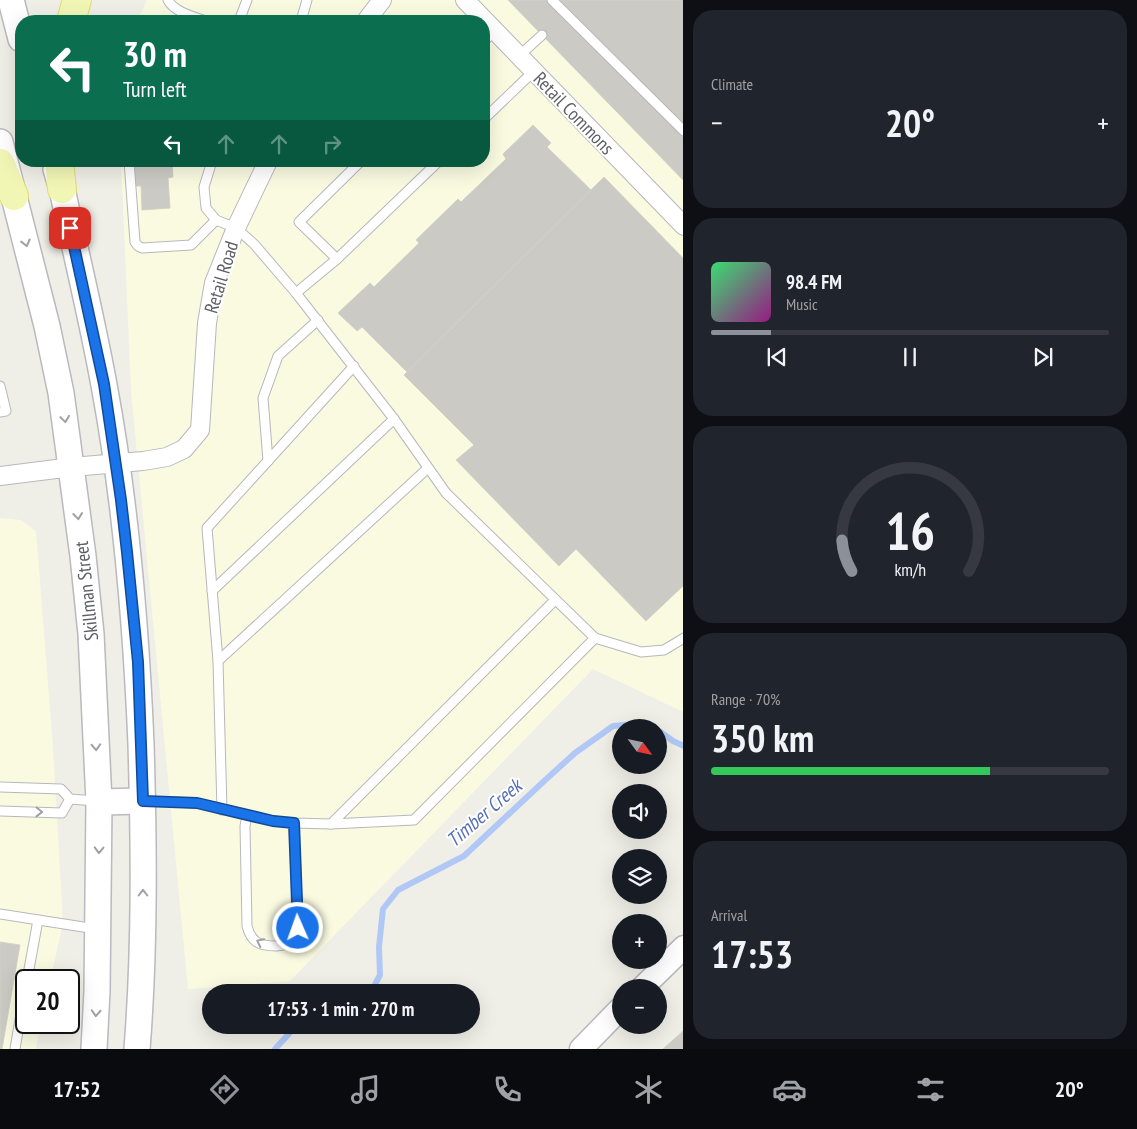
<!DOCTYPE html>
<html lang="en">
<head>
<meta charset="utf-8">
<style>
  :root { --surface:#171b24; --page:#20242c; --text:#f1f3f6; --muted:#9ea1a6; --line:#363941; --accent:#8c9099 }
  body { margin:0; font-family:"PT Sans Narrow",sans-serif; background:var(--page); color:var(--text); height:100vh; display:flex; flex-direction:column; font-size:19px; white-space:nowrap }
  * { box-sizing:border-box; margin:0 }
  p { font-size:16px; color:var(--muted) }
  .icon { flex:none; width:28px; height:28px; fill:none; stroke:currentColor; stroke-width:2; stroke-linecap:round; stroke-linejoin:round }
  .map { position:relative; flex:1; overflow:hidden }
  .sheet { display:flex; flex-direction:column; gap:10px; padding:10px; background:#0d0f14; width:454px }
  .sheet>* { flex:none }
  .top-card { position:absolute; left:15px; top:15px; width:475px; height:152px; border-radius:20px; box-shadow:0 5px 20px #0002; background:#0b6e4f; color:#fff; overflow:hidden }
  .needle { width:32px; rotate:123deg }
  .fabs { position:absolute; left:612px; top:719px; display:grid; gap:10px }
  .fabs a { display:grid; place-items:center; width:55px; height:55px; border-radius:50%; background:var(--surface); box-shadow:0 5px 20px #0002; font-size:25px }
  .speed { position:absolute; left:15px; top:969px; display:flex; gap:10px; font-size:25px; font-weight:700; text-align:center }
  .speed>* { display:grid; place-content:center; width:65px; height:65px; border-radius:50%; background:var(--surface); box-shadow:0 5px 20px #0002; line-height:1 }
  .speed .limit { border:2px solid #111; border-radius:8px; background:#fff; color:#111 }
  .pin { position:absolute; display:grid; place-items:center; width:42px; height:42px; color:#fff; margin:-21px; border-radius:10px; box-shadow:0 2px 8px #0006 }
  .me { position:absolute; width:55px; margin:-28px; rotate:358deg; stroke-linejoin:round; filter:drop-shadow(0 0 4px #0008) }
  .turn { display:flex; align-items:center; gap:18px; height:105px; padding:0 25px; font-size:22px }
  .turn .icon { width:65px; height:65px; stroke-width:2.5 }
  .turn b { display:block; font-size:35px; line-height:42px }
  .lanes { display:flex; align-items:center; height:48px; padding:0 25px; background:#0003; justify-content:center; gap:25px; direction:ltr }
  .lanes .off { opacity:.35 }
  .big { font-size:38px; font-weight:600; line-height:1.1 }
  .sheet .tile { flex:1; display:flex; flex-direction:column; justify-content:center; gap:8px; min-width:0; padding:0 18px; border-radius:20px; background:var(--page) }
  .sheet .dial { align-items:center; gap:0 }
  .dial svg { height:130px; overflow:visible; fill:none; stroke:var(--line); stroke-width:7; stroke-linecap:round; text-anchor:middle }
  .dial text { fill:var(--text); stroke:none }
  .song { display:flex; align-items:center; gap:15px }
  .cover { width:60px; height:60px; border-radius:8px; background:linear-gradient(135deg,hsl(140 70% 55%),hsl(310 70% 35%)) }
  .played { height:5px; border-radius:2px; background:linear-gradient(90deg,var(--accent) 15%,var(--line) 15%) }
  .keys { display:flex; justify-content:space-around; direction:ltr }
  .heat { display:flex; justify-content:space-between; align-items:center; font-size:28px; direction:ltr }
  .charge { height:8px; border-radius:4px; background:linear-gradient(90deg,#34c759 70%,var(--line) 0) }
  .trip { position:absolute; left:202px; top:984px; width:278px; height:50px; border-radius:25px; background:var(--surface); box-shadow:0 5px 20px #0002; font-weight:600; line-height:50px; text-align:center }
  .dock { display:flex; height:80px; justify-content:space-around; align-items:center; background:#090b0e; color:var(--muted) }
  .dock .icon { width:35px; height:35px }
  .dock .on { color:var(--accent) }
  .dock b { font-size:22px; color:var(--text) }
  main { display:flex; flex:1; min-height:0 }
  .map>svg:first-child { display:block }
  .commercial { fill:#fafae1 }
  .lines { fill:none; stroke-linecap:round; stroke-linejoin:round }
  .stream { stroke:#b1c8f6; stroke-width:6 }
  .building { fill:#cbcac4; stroke:#d3d2c6 }
  .service-casing { stroke:#b7b8bc; stroke-width:11 }
  .minor-casing { stroke:#b7b8bc; stroke-width:20 }
  .tertiary-casing { stroke:#b7b8bc; stroke-width:25 }
  .secondary-casing { stroke:#b9b9bf; stroke-width:28 }
  .primary-casing { stroke:#e2dc6d; stroke-width:30 }
  .service { stroke:#fff; stroke-width:9 }
  .minor { stroke:#fff; stroke-width:18 }
  .tertiary { stroke:#fff; stroke-width:22 }
  .secondary { stroke:#fff; stroke-width:25 }
  .primary { stroke:#f2f6b5; stroke-width:28 }
  .oneway { stroke:#9fa0a3 }
  .route-casing { stroke:#114b97; stroke-width:12 }
  .route { stroke:#1a73e8; stroke-width:9 }
  .labels { text-anchor:middle; dominant-baseline:central; stroke-width:4; stroke-linejoin:round; paint-order:stroke }
  .street-label { font-size:19px; fill:#5f6066; stroke:#fff }
  .water-label { font-size:20px; font-style:italic; fill:#556fb7; stroke:#fff }
</style>
</head>
<body>
<main>
<div class="map">
<svg width="684" height="1049" viewBox="0 0 684 1049">
  <rect width="100%" height="100%" fill="#efefe7"/>
  <!-- commercial -->
  <g class="commercial">
    <polygon points="147,0 683,0 683,712 593,669 290,981 188,989 131,390 121,161 484,161 484,21 137,21"/>
    <polygon points="0,518 21,520 36,531 53,747 63,924 50,980 26,980 26,1022 41,1023 36,1049 0,1049"/>
  </g>
  <g class="lines">
    <!-- stream -->
    <g class="stream">
      <polyline points="659,731 673,741 684,746"/>
      <polyline points="371,992 380,975 379,947 383,909 398,890 464,856 542,783 575,753 613,726 647,723 654,728"/>
      <polyline points="275,1049 297,1025"/>
    </g>
  </g>
  <!-- building -->
  <g class="building">
    <polygon points="508,0 684,0 684,181"/>
    <polygon points="533,125 551,143 547,147 591,190 407,372 362,327 357,331 338,313 370,283 374,287 419,243 416,240 458,199 461,202 506,159 503,154"/>
    <polygon points="133,161 172,161 173,177 168,178 170,208 142,210 141,186 134,186"/>
    <polygon points="604,177 684,259 684,585 646,621 576,549 559,566 456,460 474,445 404,375"/>
    <polygon points="0,942 20,945 2,1049 0,1049"/>
    <polygon points="683,1031 684,1049 663,1049"/>
  </g>
  <g class="lines">
    <!-- service casing -->
    <g class="service-casing">
      <g id="service">
        <path d="M168 0C174 12 194 17 206 21"/>
        <polyline points="552,0 684,131"/>
        <polyline points="239,21 247,0"/>
        <polyline points="301,21 307,0"/>
        <polyline points="484,41 495,31"/>
        <polyline points="519,56 542,35"/>
        <polyline points="484,119 534,71"/>
        <polyline points="129,161 135,242 138,246 142,248 191,245 216,220"/>
        <polyline points="337,259 299,222 361,161"/>
        <polyline points="296,293 337,259 439,161"/>
        <polyline points="0,386 6,411 0,412"/>
        <polyline points="268,461 263,398 278,356 318,320"/>
        <polyline points="212,591 394,419"/>
        <polyline points="595,638 641,652 664,650 684,638"/>
        <polyline points="218,661 428,468"/>
        <polyline points="0,787 61,789 70,799 96,801"/>
        <polyline points="145,801 197,803 273,821 294,823 331,824 414,820 595,638 446,493 394,419 296,293 254,244 236,228 216,220 206,208 204,187 212,161"/>
        <polyline points="222,810 218,661 207,528 354,366"/>
        <polyline points="0,811 62,813 70,799"/>
        <path d="M247 816 245 826 247 926C251 942 259 946 276 946 281 945 286 946 291 942 295 938 296 933 298 928L294 823"/>
        <polyline points="331,824 555,600"/>
        <polyline points="0,914 96,929"/>
        <polyline points="27,980 38,920"/>
        <polyline points="15,1049 26,984"/>
      </g>
    </g>
    <!-- minor casing -->
    <g class="minor-casing">
      <g id="minor">
        <polyline points="465,0 684,226"/>
        <polyline points="366,21 382,0"/>
        <polyline points="0,476 72,467 143,461 167,457 184,449 200,430 207,323 214,283 236,228 268,161"/>
      </g>
    </g>
    <!-- tertiary casing -->
    <g class="tertiary-casing">
      <g id="tertiary">
        <polyline points="642,988 684,947"/>
        <polyline points="581,1049 621,1008"/>
      </g>
    </g>
    <!-- secondary casing -->
    <g class="secondary-casing">
      <g id="secondary">
        <polyline points="11,0 21,39"/>
        <polyline points="0,142 47,326 61,393 83,556 91,634 99,802 97,991 94,1049"/>
        <path d="M56 169 62 189C76 254 92 319 104 385 126 503 136 624 141 744 144 846 145 948 137 1049"/>
        <polyline points="99,802 143,801"/>
      </g>
    </g>
    <!-- primary casing -->
    <g class="primary-casing">
      <g id="primary">
        <polyline points="71,21 77,0"/>
        <polyline points="59,161 62,189"/>
        <polyline points="0,163 14,196"/>
      </g>
    </g>
    <!-- service -->
    <use href="#service" class="service"/>
    <!-- minor -->
    <use href="#minor" class="minor"/>
    <!-- tertiary -->
    <use href="#tertiary" class="tertiary"/>
    <!-- secondary -->
    <use href="#secondary" class="secondary"/>
    <!-- primary -->
    <use href="#primary" class="primary"/>
  </g>
  <!-- one-way arrows -->
  <defs><path id="oneway-chevron" d="M-2-3.5L2.5 0L-2 3.5" fill="none" stroke-width="1.6" stroke-linecap="round" stroke-linejoin="round" transform="scale(1.25)"/></defs>
  <g class="oneway">
    <use href="#oneway-chevron" transform="translate(26 243) rotate(76)"/>
    <use href="#oneway-chevron" transform="translate(65 419) rotate(82)"/>
    <use href="#oneway-chevron" transform="translate(78 516) rotate(83)"/>
    <use href="#oneway-chevron" transform="translate(96 747) rotate(87)"/>
    <use href="#oneway-chevron" transform="translate(39 812) rotate(1)"/>
    <use href="#oneway-chevron" transform="translate(99 850) rotate(91)"/>
    <use href="#oneway-chevron" transform="translate(143 893) rotate(-90)"/>
    <use href="#oneway-chevron" transform="translate(260 942) rotate(-154)"/>
    <use href="#oneway-chevron" transform="translate(96 1013) rotate(93)"/>
  </g>
  <g class="lines">
    <!-- route casing -->
    <g class="route-casing">
      <polyline id="route" points="70,228 104,384 121,500 127,552 138,662 143,801 197,803 273,821 294,823 298,928"/>
    </g>
    <!-- route -->
    <use href="#route" class="route"/>
  </g>
  <g class="labels">
    <!-- street labels -->
    <g class="street-label">
      <text transform="translate(574 113) rotate(46)">Retail Commons</text>
      <text transform="translate(221 277) rotate(-73)">Retail Road</text>
      <text transform="translate(86 591) rotate(-96)">Skillman Street</text>
    </g>
    <!-- water labels -->
    <g class="water-label">
      <text transform="translate(484 813) rotate(-41)">Timber Creek</text>
    </g>
  </g>
</svg>
<div class="fabs">
<a><svg class="needle" viewBox="-14 -14 28 28"><path d="M0-13l5 13h-10z" fill="#e53935"/><path d="M0 13l5-13h-10z" fill="#9ea1a6"/></svg></a>
<a><svg class="icon" aria-label="sound" viewBox="0 0 24 24"><path d="M4 9h4l5-4v14l-5-4H4zM17 9q2 3 0 6"/></svg></a>
<a><svg class="icon" aria-label="layers" viewBox="0 0 24 24"><path d="M12 4l9 5-9 5-9-5zM3 14l9 5 9-5"/></svg></a>
<a>+</a>
<a>−</a>
</div>
<div class="speed"><div class="limit">20</div></div>
<div class="pin" style="left:70px;top:228px;background:#d93025"><svg class="icon" aria-label="arrive" viewBox="0 0 24 24"><path d="M6 21V4h12l-3 4 3 4H6"/></svg></div>
<svg class="me" style="left:298px;top:928px" viewBox="-20 -20 40 40"><circle r="17" fill="#1a73e8" stroke="#fff" stroke-width="3"/><path d="M0-11L8 9 0 5-8 9z" fill="#fff"/></svg>
<div class="trip">17:53 · 1 min · 270 m</div>
<div class="top-card">
<div class="turn"><svg class="icon" aria-label="left" viewBox="0 0 24 24"><path d="M17 20v-9H6M10 6l-5 5 5 5"/></svg><div><b>30 m</b>Turn left</div></div>
<div class="lanes"><svg class="icon" aria-label="left" viewBox="0 0 24 24"><path d="M17 20v-9H6M10 6l-5 5 5 5"/></svg><svg class="icon off" aria-label="ahead" viewBox="0 0 24 24"><path d="M12 20V5M6 11l6-6 6 6"/></svg><svg class="icon off" aria-label="ahead" viewBox="0 0 24 24"><path d="M12 20V5M6 11l6-6 6 6"/></svg><svg class="icon off" aria-label="right" viewBox="0 0 24 24"><path d="M7 20v-9h11M14 6l5 5-5 5"/></svg></div>
</div>
</div>
<section class="sheet">
<div class="tile"><p>Climate</p>
<div class="heat"><a>−</a><b class="big">20°</b><a>+</a></div>
</div>
<div class="tile">
<div class="song"><i class="cover"></i><div><b>98.4 FM</b><p>Music</p></div></div>
<div class="played"></div>
<div class="keys"><svg class="icon" aria-label="previous" viewBox="0 0 24 24"><path d="M18 5L8 12l10 7zM5 5v14"/></svg><svg class="icon" aria-label="pause" viewBox="0 0 24 24"><path d="M8 5v14M16 5v14"/></svg><svg class="icon" aria-label="next" viewBox="0 0 24 24"><path d="M6 5l10 7-10 7zM19 5v14"/></svg></div>
</div>
<div class="tile dial"><svg viewBox="0 0 100 80">
<path d="M14 69A42 42 0 1 1 86 69"/>
<path d="M14 69A42 42 0 0 1 8 50" stroke="#8c9099"/>
<text x="50" y="56" font-size="32" font-weight="700">16</text>
<text x="50" y="72" font-size="11">km/h</text>
</svg></div>
<div class="tile"><p>Range · 70%</p><b class="big">350 km</b><div class="charge"></div></div>
<div class="tile"><p>Arrival</p><b class="big">17:53</b></div>
</section>
</main>
<nav class="dock">
<b>17:52</b>
<svg class="icon on" aria-label="directions" viewBox="0 0 24 24"><path d="M12 3l9 9-9 9-9-9zM9 14v-3h6M13 9l2 2-2 2"/></svg>
<svg class="icon" aria-label="music" viewBox="0 0 24 24"><path d="M9 18V5l10-2v13"/><circle cx="6" cy="18" r="3"/><circle cx="16" cy="16" r="3"/></svg>
<svg class="icon" aria-label="phone" viewBox="0 0 24 24"><path d="M5 4h4l2 5-3 2q2 4 5 5l2-3 5 2v4C11 20 4 13 5 4z"/></svg>
<svg class="icon" aria-label="climate" viewBox="0 0 24 24"><path d="M12 3v18M4 7l16 10M4 17L20 7"/></svg>
<svg class="icon" aria-label="car" viewBox="0 0 24 24"><path d="M5 17H2v-5l4-1 3-4h7l3 4 3 1v5h-3M9 17h6M6 11h13"/><circle cx="7" cy="17" r="2"/><circle cx="17" cy="17" r="2"/></svg>
<svg class="icon" aria-label="filters" viewBox="0 0 24 24"><path d="M4 7h16M4 17h16"/><circle cx="9" cy="7" r="2"/><circle cx="15" cy="17" r="2"/></svg>
<b>20°</b>
</nav>
</body>
</html>
